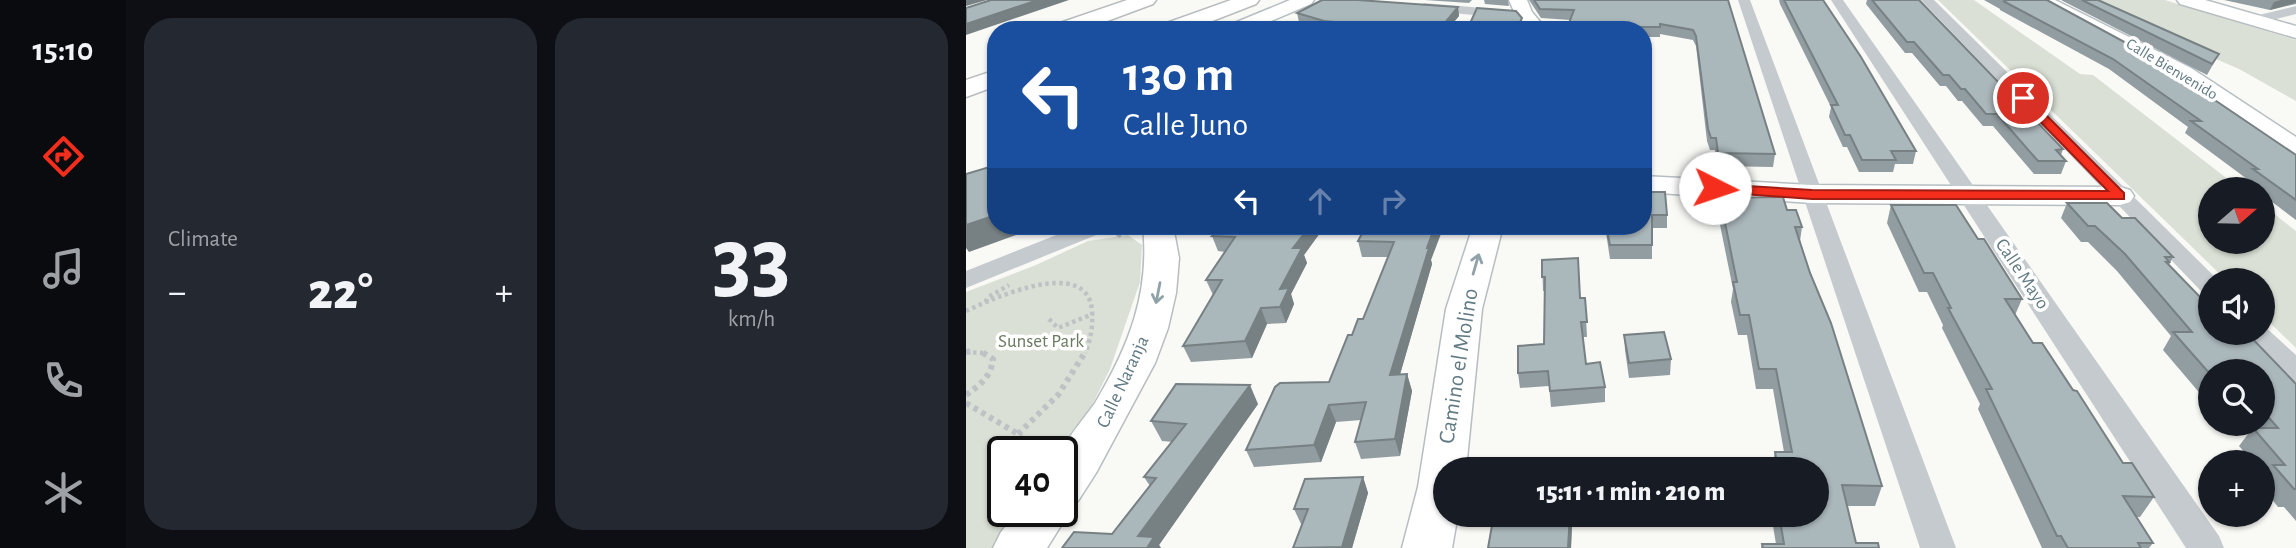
<!DOCTYPE html>
<html lang="en">
<head>
<meta charset="utf-8">
<style>
  :root { --surface:#171b24; --page:#242831; --text:#f1f3f6; --muted:#9ea1a6; --accent:#f42d1c }
  body { margin:0; font-family:"Alegreya Sans",sans-serif; background:var(--page); color:var(--text); height:100vh; display:flex; flex-direction:column; font-size:26px; white-space:nowrap }
  * { box-sizing:border-box; margin:0 }
  p { font-size:23px; color:var(--muted) }
  .icon { flex:none; width:38px; height:38px; fill:none; stroke:currentColor; stroke-width:2; stroke-linecap:round; stroke-linejoin:round }
  .map { position:relative; flex:1; overflow:hidden }
  .details { display:flex; flex-direction:column; gap:18px; padding:18px; background:#0d0f14; width:840px }
  .details>* { flex:none }
  .hud { position:absolute; left:21px; top:21px; width:665px; height:214px; border-radius:28px; box-shadow:0 2px 5px #0004; background:#1a4fa0; color:#fff; overflow:hidden }
  .needle { width:46px; rotate:70deg }
  .fabs { position:absolute; left:1232px; top:177px; display:grid; gap:14px }
  .fabs a { display:grid; place-items:center; width:77px; height:77px; border-radius:50%; background:var(--surface); box-shadow:0 2px 5px #0004; font-size:35px }
  .speed { position:absolute; left:21px; top:436px; display:flex; gap:14px; font-size:35px; font-weight:700; text-align:center }
  .speed>* { display:grid; place-content:center; width:91px; height:91px; border-radius:50%; background:var(--surface); box-shadow:0 2px 5px #0004; line-height:1 }
  .speed .limit { border:4px solid #111; border-radius:10px; background:#fff; color:#111 }
  .pin { position:absolute; display:grid; place-items:center; width:60px; height:60px; color:#fff; margin:-30px; border:4px solid #fff; border-radius:50%; box-shadow:0 2px 7px #0007 }
  .me { position:absolute; width:77px; margin:-38px; rotate:94deg; stroke-linejoin:round; filter:drop-shadow(0 0 5px #0008) }
  .turn { display:flex; align-items:center; gap:24px; height:147px; padding:0 21px; font-size:32px }
  .turn .icon { width:91px; height:91px; stroke-width:2.5 }
  .turn b { display:block; font-size:49px; line-height:60px }
  .lanes { display:flex; align-items:center; height:66px; padding:0 21px; background:#0003; justify-content:center; gap:35px; direction:ltr }
  .lanes .off { opacity:.35 }
  .big { font-size:52px; font-weight:800; line-height:1.1 }
  .details .widget { flex:1; display:flex; flex-direction:column; justify-content:center; gap:10px; min-width:0; padding:0 24px; border-radius:28px; background:var(--page) }
  .details .dial { align-items:center; gap:0 }
  .dial b { font-size:91px; line-height:1 }
  .heat { display:flex; justify-content:space-between; align-items:center; font-size:38px; direction:ltr }
  .details .tiles { flex:1; display:grid; gap:18px; grid-template-columns:repeat(2,1fr) }
  .trip { position:absolute; left:467px; top:457px; width:396px; height:70px; border-radius:35px; background:var(--surface); box-shadow:0 2px 5px #0004; font-weight:800; line-height:70px; text-align:center }
  main { display:flex; flex:1; min-height:0 }
  .dock { display:flex; flex-direction:column; width:126px; justify-content:space-around; align-items:center; background:#090b0e; color:var(--muted) }
  .dock .icon { width:49px; height:49px }
  .dock .active { color:var(--accent) }
  .dock b { font-size:32px; color:var(--text) }
  .map>svg:first-child { display:block }
  .green { fill:#dae0d5 }
  .lines { fill:none; stroke-linecap:round; stroke-linejoin:round }
  .secondary-casing { stroke:#b6bec2; stroke-width:3 }
  .highway-casing { stroke:#b7bdbf; stroke-width:3 }
  .path-far1 { stroke:#bec2c4; stroke-width:4.5; stroke-dasharray:3.5 3.5; stroke-linecap:butt }
  .path { stroke:#bec2c4; stroke-width:6; stroke-dasharray:4.5 4.5; stroke-linecap:butt }
  .street { fill:#c4cacd; fill-rule:evenodd }
  .secondary { fill:#fff; fill-rule:evenodd }
  .highway { fill:#fff; fill-rule:evenodd }
  .wall { fill:#929da1 }
  .shaded-wall { fill:#778083 }
  .building { fill:#aab7bb; stroke:#778083; stroke-width:2 }
  .oneway { stroke:#90a2a9 }
  .route { fill:#f42d1c; stroke:#9f1d12; stroke-width:2 }
  .labels { text-anchor:middle; dominant-baseline:central; stroke-width:7; stroke-linejoin:round; paint-order:stroke }
  .far-street-label { font-size:16px; fill:#617a84; stroke:#fff }
  .street-label { font-size:19px; fill:#617a84; stroke:#fff }
  .park-label { font-size:19px; fill:#6a7b61; stroke:#fff }
  .near-street-label { font-size:23px; fill:#617a84; stroke:#fff }
</style>
</head>
<body>
<main>
<nav class="dock">
<b>15:10</b>
<svg class="icon active" aria-label="directions" viewBox="0 0 24 24"><path d="M12 3l9 9-9 9-9-9zM9 14v-3h6M13 9l2 2-2 2"/></svg>
<svg class="icon" aria-label="music" viewBox="0 0 24 24"><path d="M9 18V5l10-2v13"/><circle cx="6" cy="18" r="3"/><circle cx="16" cy="16" r="3"/></svg>
<svg class="icon" aria-label="phone" viewBox="0 0 24 24"><path d="M5 4h4l2 5-3 2q2 4 5 5l2-3 5 2v4C11 20 4 13 5 4z"/></svg>
<svg class="icon" aria-label="climate" viewBox="0 0 24 24"><path d="M12 3v18M4 7l16 10M4 17L20 7"/></svg>
</nav>
<section class="details">
<div class="tiles">
<div class="widget"><p>Climate</p>
<div class="heat"><a>−</a><b class="big">22°</b><a>+</a></div>
</div>
<div class="widget dial"><b>33</b><p>km/h</p></div>
</div>
</section>
<div class="map">
<svg width="1330" height="548" viewBox="0 0 1330 548">
  <rect width="100%" height="100%" fill="#f9f9f6"/>
  <!-- green -->
  <g class="green">
    <polygon points="972,0 1008,0 1114,74 1127,75 1263,180 1259,181 1269,189 1244,189 1244,242 1297,242 1297,209 1302,209 1330,231 1330,348 1297,316 1297,280 1260,280"/>
    <polygon points="1115,0 1199,0 1330,40 1330,101 1273,69"/>
    <polygon points="162,235 176,245 174,282 144,369 101,455 96,452 37,452 37,511 58,511 30,548 0,548 0,292 70,265 122,241"/>
  </g>
  <g class="lines">
    <!-- secondary casing -->
    <g class="secondary-casing">
      <g id="secondary">
        <polygon points="324,0 348,0 345,4 284,30 259,30 261,26"/>
        <polygon points="543,0 561,0 566,12 581,30 562,30 549,14"/>
        <polygon points="1067,0 1089,0 1225,68 1330,137 1330,156 1321,153 1209,78"/>
        <polygon points="1211,0 1239,0 1330,26 1330,38 1214,4"/>
        <polygon points="677,176 846,185 1154,187 1164,190 1168,196 1164,202 1154,205 846,203 677,192"/>
        <path d="M177 226H207L213 258 210 293 202 328 189 363 130 473 112 501 101 505 104 511 81 548H27L35 532 52 511H96C96 495 92 466 96 452 100 439 120 416 129 403 163 346 184 293 177 226Z"/>
        <polygon points="507,226 537,226 516,309 500,469 480,469 480,514 492,514 486,548 436,548 452,487 480,309"/>
      </g>
    </g>
    <!-- highway casing -->
    <g class="highway-casing">
      <g id="highway">
        <polygon points="161,0 190,0 187,4 117,30 85,30 88,25"/>
        <polygon points="265,0 293,0 290,4 223,30 192,30 195,25"/>
        <polygon points="30,70 30,86 0,97 0,80"/>
      </g>
    </g>
    <!-- path-far1 -->
    <g class="path-far1">
      <polyline points="152,237 159,226"/>
      <polyline points="20,302 21,298 43,285"/>
      <path d="M0 311C28 298 122 255 126 311 127 326 125 339 119 353"/>
      <polyline points="83,319 92,328 127,314"/>
      <polyline points="0,352 17,353"/>
    </g>
    <!-- path -->
    <g class="path">
      <polyline points="0,352 7,351"/>
      <path d="M0 395C14 385 25 377 27 359L14 351"/>
      <polyline points="0,403 52,434 66,452"/>
      <polyline points="52,434 92,395 120,351"/>
    </g>
    <!-- street -->
    <g class="street">
      <polygon points="772,0 784,0 990,548 954,548"/>
      <polygon points="865,0 877,0 1253,536 1258,548 1220,548"/>
      <polygon points="955,0 968,0 1252,280 1244,280 1244,294 1235,291"/>
      <polygon points="458,3 541,10 548,14 541,18 453,10 452,7"/>
      <polygon points="1330,6 1330,14 1290,24 1283,20 1285,17"/>
      <polygon points="113,226 143,226 140,231 0,288 0,271"/>
      <polygon points="1297,325 1330,355 1330,382 1320,379 1278,332 1297,332"/>
    </g>
    <!-- secondary -->
    <use href="#secondary" class="secondary"/>
    <!-- highway -->
    <use href="#highway" class="highway"/>
  </g>
  <!-- wall -->
  <g class="wall">
    <polygon points="459,0 506,0 503,3"/>
    <polygon points="518,0 542,0 543,6 519,4"/>
    <polygon points="563,0 762,0 809,154 807,167 751,166 749,150 744,150 741,141 730,46 727,40 694,34 694,37 677,37 677,30 604,30 605,20 575,18"/>
    <polygon points="813,0 857,0 950,151 947,164 929,164 927,172 893,172 881,147 877,147 863,117 865,107 814,4"/>
    <polygon points="901,0 953,0 1097,149 1095,155 1100,161 1095,174 1068,174 1027,126 1017,126 996,101 992,101 980,86 974,86 946,53 939,53 900,4"/>
    <polygon points="1018,0 1081,0 1231,89 1330,155 1330,220 1297,195 1297,189 1289,189 1279,182 1281,179 1219,133 1222,127 1143,69 1034,10 1034,9"/>
    <polygon points="1095,0 1132,0 1253,54 1241,75"/>
    <polygon points="1258,0 1330,0 1330,4 1304,10"/>
    <polygon points="492,7 493,16 481,30 359,30 333,22 331,13"/>
    <polygon points="677,192 701,215 701,228 686,228 686,259 644,259 639,226 677,226"/>
    <polygon points="754,198 821,210 836,227 834,241 916,486 909,506 881,506 890,543 913,548 795,548 796,544 810,544 806,520 807,514 850,514 850,469 806,469 809,452 818,452 807,389 790,389 781,335 772,335 765,302 767,289 752,215"/>
    <polygon points="1101,203 1156,218 1207,257 1203,265 1236,299 1330,384 1330,521 1318,507 1312,507 1297,488 1297,478 1298,476 1297,474 1297,462 1287,462 1273,446 1285,430 1279,424 1297,424 1297,371 1244,371 1244,397 1237,397 1197,350 1205,336 1151,271 1122,242 1115,242 1095,218"/>
    <polygon points="925,205 1012,239 1056,299 1049,315 1067,343 1107,390 1157,463 1188,497 1174,517 1170,517 1187,543 1183,548 1076,548 1012,409 1014,404 976,328 977,325 961,292 953,292 921,223"/>
    <polygon points="248,226 359,226 338,255 341,263 325,294 328,304 320,323 301,324 286,358 225,362 217,346 247,295 240,280 259,252 252,251 246,236 250,232"/>
    <polygon points="400,226 465,260 466,264 434,374 441,374 446,391 434,456 395,459 389,442 395,420 370,422 355,462 288,467 280,450 363,382 386,335 397,319 422,257 396,257 392,241"/>
    <rect x="572" y="226" width="43" height="1"/>
    <polygon points="576,260 614,298 619,298 621,337 617,337 620,364 639,387 639,402 585,407 583,386 554,388 552,373 578,344 579,291 577,291"/>
    <polygon points="658,335 705,359 704,375 663,378 659,350"/>
    <polygon points="292,404 193,545 195,548 96,548 146,534 184,486 178,477 207,442 196,441 185,421"/>
    <polygon points="397,477 402,493 386,548 327,548 336,524 335,524 328,509"/>
    <polygon points="528,514 609,514 609,525 606,525 605,548 522,548"/>
  </g>
  <!-- shaded-wall -->
  <g class="shaded-wall">
    <polygon points="0,0 21,0 0,6"/>
    <polygon points="72,0 103,0 0,35 0,24"/>
    <polygon points="1315,0 1330,0 1330,2 1329,3 1304,10 1308,2"/>
    <polygon points="492,7 493,16 481,30 465,30"/>
    <polygon points="556,18 556,30 551,30"/>
    <polygon points="30,215 30,226 75,226 3,252 0,248 0,225"/>
    <polygon points="344,226 359,226 338,255 341,263 325,294 328,304 320,323 314,307 314,289 327,248"/>
    <polygon points="469,226 478,226 465,260 466,264 429,392 424,375 461,248"/>
    <polygon points="295,308 301,324 286,358 279,341"/>
    <polygon points="441,374 446,391 434,456 429,439"/>
    <polygon points="284,385 292,404 193,545 195,548 180,548 172,536"/>
    <polygon points="363,405 370,422 355,462 348,445"/>
    <polygon points="397,477 402,493 386,548 376,548 376,547"/>
    <polygon points="604,514 605,514 606,525 605,548 602,548"/>
  </g>
  <!-- building -->
  <g class="building">
    <polygon points="25,0 72,0 0,24 0,8"/>
    <polygon points="356,0 392,0 492,7 474,29 465,30 387,30 374,26 378,23 358,21 331,13"/>
    <polygon points="568,0 762,0 809,154 752,153 750,138 745,138 742,129 730,36 727,30 694,24 694,27 667,27 667,30 607,30 608,28 604,28 606,23 603,23 608,10 574,9"/>
    <polygon points="818,0 857,0 895,57 950,151 925,151 930,160 896,160 884,135 879,135 865,105 872,105"/>
    <polygon points="906,0 953,0 1097,149 1090,150 1100,161 1072,161 1031,114 1020,114 999,89 995,89 983,75 977,75 948,42 941,42"/>
    <polygon points="1038,0 1081,0 1234,83 1231,88 1330,155 1330,200 1287,169 1292,169 1225,121 1235,121 1147,59 1037,1 1039,1"/>
    <polygon points="1116,0 1132,0 1253,54 1246,64"/>
    <polygon points="511,8 550,11 556,18 551,30 501,30"/>
    <polygon points="30,165 30,215 0,225 0,174"/>
    <polygon points="677,192 699,192 701,215 686,215 686,245 644,245 640,226 677,226"/>
    <polygon points="817,197 821,210 830,210 836,227 829,227 844,273 865,323 916,486 876,485 890,543 912,543 913,548 797,548 796,544 818,544 813,514 850,514 850,469 812,469 809,452 826,452 810,369 793,369 783,315 774,315 767,282 771,282 754,198"/>
    <polygon points="1101,203 1141,203 1156,218 1169,218 1207,257 1199,257 1203,262 1200,262 1236,299 1244,305 1244,332 1280,332 1330,384 1330,489 1328,489 1307,465 1319,465 1287,428 1312,428 1297,411 1297,371 1244,371 1244,374 1207,332 1226,332 1159,254 1129,226 1122,226"/>
    <polygon points="925,205 990,205 1012,239 1018,239 1056,299 1039,299 1067,343 1076,343 1107,390 1111,391 1157,463 1166,463 1188,497 1157,496 1187,543 1172,543 1175,548 1102,548 1095,536 1091,536 1020,389 1026,389 982,308 985,308 967,273 958,273"/>
    <polygon points="256,226 344,226 327,248 336,248 314,289 323,288 314,307 295,308 279,341 217,346 256,280 240,280 269,237 246,236"/>
    <polygon points="400,226 469,226 461,248 463,248 424,375 441,374 429,439 389,442 400,402 363,405 348,445 280,450 309,387 314,383 363,382 382,335 386,335 392,319 397,319 428,242 392,241"/>
    <polygon points="612,258 614,298 619,298 621,322 615,322 620,364 634,362 639,387 584,391 582,371 552,373 552,346 578,344 579,277 576,277 576,260"/>
    <polygon points="698,332 705,359 663,363 658,335"/>
    <polygon points="210,384 284,385 172,536 188,537 181,548 96,548 108,532 146,534 190,478 178,477 220,424 185,421"/>
    <polygon points="536,462 608,462 608,469 535,469"/>
    <polygon points="397,477 376,547 327,548 342,509 328,509 339,479"/>
    <polygon points="528,514 604,514 602,548 522,548"/>
  </g>
  <!-- one-way arrows -->
  <defs><path id="oneway-shaft" d="M-6 0H5M1.5-3L5.5 0L1.5 3" fill="none" stroke-width="1.6" stroke-linecap="round" stroke-linejoin="round" transform="scale(1.75)"/></defs>
  <g class="oneway">
    <use href="#oneway-shaft" transform="translate(510 264) rotate(-74)"/>
    <use href="#oneway-shaft" transform="translate(192 293) rotate(101)"/>
  </g>
  <!-- route -->
  <polygon class="route" points="1053,96 1061,96 1158,193 1158,199 846,199 749,192 743,188 749,184 846,190 1142,191 1053,100"/>
  <g class="labels">
    <!-- far-street labels -->
    <g class="far-street-label">
      <text transform="translate(1206 69) rotate(31)">Calle Bienvenido</text>
    </g>
    <!-- street labels -->
    <g class="street-label">
      <text transform="translate(1056 274) rotate(56)">Calle Mayo</text>
      <text transform="translate(157 382) rotate(-65)">Calle Naranja</text>
    </g>
    <!-- park labels -->
    <g class="park-label">
      <text x="75" y="341">Sunset Park</text>
    </g>
    <!-- near-street labels -->
    <g class="near-street-label">
      <text transform="translate(493 366) rotate(-81)">Camino el Molino</text>
    </g>
  </g>
</svg>
<div class="fabs">
<a><svg class="needle" viewBox="-14 -14 28 28"><path d="M0-13l5 13h-10z" fill="#e53935"/><path d="M0 13l5-13h-10z" fill="#9ea1a6"/></svg></a>
<a><svg class="icon" aria-label="sound" viewBox="0 0 24 24"><path d="M4 9h4l5-4v14l-5-4H4zM17 9q2 3 0 6"/></svg></a>
<a><svg class="icon" aria-label="search" viewBox="0 0 24 24"><circle cx="10" cy="10" r="6"/><path d="M15 15l6 6"/></svg></a>
<a>+</a>
</div>
<div class="speed"><div class="limit">40</div></div>
<div class="pin" style="left:1057px;top:98px;background:#d93025"><svg class="icon" aria-label="arrive" viewBox="0 0 24 24"><path d="M6 21V4h12l-3 4 3 4H6"/></svg></div>
<svg class="me" style="left:749px;top:188px" viewBox="-20 -20 40 40"><circle r="19" fill="#fff"/><path d="M0-13L10 11 0 6-10 11z" fill="#f42d1c"/></svg>
<div class="trip">15:11 · 1 min · 210 m</div>
<div class="hud">
<div class="turn"><svg class="icon" aria-label="left" viewBox="0 0 24 24"><path d="M17 20v-9H6M10 6l-5 5 5 5"/></svg><div><b>130 m</b>Calle Juno</div></div>
<div class="lanes"><svg class="icon" aria-label="left" viewBox="0 0 24 24"><path d="M17 20v-9H6M10 6l-5 5 5 5"/></svg><svg class="icon off" aria-label="ahead" viewBox="0 0 24 24"><path d="M12 20V5M6 11l6-6 6 6"/></svg><svg class="icon off" aria-label="right" viewBox="0 0 24 24"><path d="M7 20v-9h11M14 6l5 5-5 5"/></svg></div>
</div>
</div>
</main>
</body>
</html>
